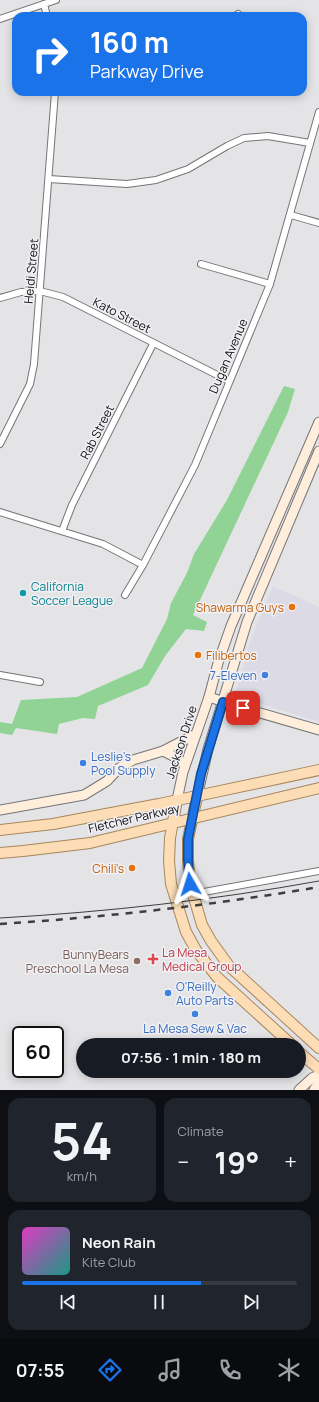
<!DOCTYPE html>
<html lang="en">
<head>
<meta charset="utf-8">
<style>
  :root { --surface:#171b24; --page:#20242c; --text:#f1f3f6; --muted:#9ea1a6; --line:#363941; --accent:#1a73e8 }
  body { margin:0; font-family:Manrope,sans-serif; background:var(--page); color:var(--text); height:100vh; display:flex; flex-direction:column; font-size:15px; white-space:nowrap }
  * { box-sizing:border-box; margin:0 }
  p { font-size:13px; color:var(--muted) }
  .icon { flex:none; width:22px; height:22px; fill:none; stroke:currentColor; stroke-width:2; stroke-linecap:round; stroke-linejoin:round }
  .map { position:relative; height:1090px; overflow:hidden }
  .panel { display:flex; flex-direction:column; gap:8px; padding:8px; background:#0d0f14; flex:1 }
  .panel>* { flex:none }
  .top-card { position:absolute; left:12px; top:12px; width:295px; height:84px; border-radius:12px; box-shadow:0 2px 10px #0003; background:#1a73e8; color:#fff; overflow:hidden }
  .speed { position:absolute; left:12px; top:1026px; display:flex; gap:8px; font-size:20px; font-weight:700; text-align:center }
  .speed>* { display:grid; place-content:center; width:52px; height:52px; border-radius:50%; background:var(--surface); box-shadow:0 2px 10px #0003; line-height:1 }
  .speed .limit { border:2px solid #111; border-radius:6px; background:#fff; color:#111 }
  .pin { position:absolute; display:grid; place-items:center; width:34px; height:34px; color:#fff; margin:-17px; border-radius:8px; box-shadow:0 2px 6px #0006 }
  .me { position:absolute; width:44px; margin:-22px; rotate:354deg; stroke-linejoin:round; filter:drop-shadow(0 0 3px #0008) }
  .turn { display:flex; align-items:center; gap:14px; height:84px; padding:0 12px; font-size:18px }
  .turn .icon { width:52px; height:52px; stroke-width:2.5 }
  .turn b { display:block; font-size:28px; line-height:34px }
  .big { font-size:30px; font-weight:700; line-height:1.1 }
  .panel .card { flex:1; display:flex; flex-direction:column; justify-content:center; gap:6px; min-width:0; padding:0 14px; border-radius:12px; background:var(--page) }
  .panel .dial { align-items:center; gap:0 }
  .dial b { font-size:52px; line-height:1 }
  .song { display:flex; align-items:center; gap:12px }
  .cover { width:48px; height:48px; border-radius:6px; background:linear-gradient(135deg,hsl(310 70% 55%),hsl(170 70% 35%)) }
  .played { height:4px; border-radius:2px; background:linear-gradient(90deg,var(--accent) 65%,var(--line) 65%) }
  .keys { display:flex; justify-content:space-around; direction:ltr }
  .heat { display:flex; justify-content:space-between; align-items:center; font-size:22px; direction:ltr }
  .panel .tiles { flex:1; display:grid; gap:8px; grid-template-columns:1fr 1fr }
  .card:last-child { grid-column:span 2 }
  .trip { position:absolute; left:76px; top:1038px; width:230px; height:40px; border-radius:20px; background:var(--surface); box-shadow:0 2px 10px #0003; font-weight:700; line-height:40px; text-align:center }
  .tabs { display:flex; height:64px; justify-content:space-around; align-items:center; background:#090b0e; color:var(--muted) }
  .tabs .icon { width:28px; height:28px }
  .tabs .active { color:var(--accent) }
  .tabs b { font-size:18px; color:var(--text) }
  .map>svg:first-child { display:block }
  .built { fill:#dbdae5 }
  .green { fill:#90d394 }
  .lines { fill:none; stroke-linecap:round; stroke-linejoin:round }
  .street-casing { stroke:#757578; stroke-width:8 }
  .secondary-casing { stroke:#757578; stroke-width:11 }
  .primary-casing { stroke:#a7865c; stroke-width:12 }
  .street { stroke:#fff; stroke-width:6 }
  .secondary { stroke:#feeedb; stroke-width:9 }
  .primary { stroke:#fcddb6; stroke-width:10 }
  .tram { stroke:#3e3e40; stroke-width:1 }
  .rail { stroke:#3e3e40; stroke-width:2.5; stroke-dasharray:7 7; stroke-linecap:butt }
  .route-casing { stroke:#114b97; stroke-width:10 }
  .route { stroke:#1a73e8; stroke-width:7 }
  .culture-dot { fill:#0f9aa8; stroke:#f1f1f5; stroke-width:1.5 }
  .food-dot { fill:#e8710a; stroke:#f1f1f5; stroke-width:1.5 }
  .shop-dot { fill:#3f7fe0; stroke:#f1f1f5; stroke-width:1.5 }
  .health-dot { fill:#e0444e; stroke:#f1f1f5; stroke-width:1.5 }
  .education-dot { fill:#8d6e63; stroke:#f1f1f5; stroke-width:1.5 }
  .labels { text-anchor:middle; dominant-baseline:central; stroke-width:3; stroke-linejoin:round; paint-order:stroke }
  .street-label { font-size:12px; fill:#0d0d0e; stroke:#f1f1f5 }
  .culture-label { font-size:12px; fill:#0d838f; stroke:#f1f1f5; text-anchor:start }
  .food-label { font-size:12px; fill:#c56008; stroke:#f1f1f5; text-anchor:end }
  .shop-label { font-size:12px; fill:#366cbe; stroke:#f1f1f5; text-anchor:start }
  .health-label { font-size:12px; fill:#be3a42; stroke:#f1f1f5; text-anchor:start }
  .education-label { font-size:12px; fill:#785e54; stroke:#f1f1f5; text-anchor:end }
</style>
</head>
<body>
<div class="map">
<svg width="319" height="1090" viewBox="0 0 319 1090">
  <rect width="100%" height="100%" fill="#e4e4e7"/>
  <!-- built -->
  <polygon class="built" points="273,586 319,607 319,722 240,697 236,692 251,639"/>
  <!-- green -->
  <polygon class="green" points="284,386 295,389 288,412 193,615 207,622 204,631 186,629 165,656 148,685 98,706 95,719 83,718 59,724 57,734 16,728 12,735 0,733 0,722 12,724 21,700 77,697 142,668 167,619 171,603 187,573 194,554 227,500"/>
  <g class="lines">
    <!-- street casing -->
    <g class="street-casing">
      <g id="street">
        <polyline points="44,4 47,16"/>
        <polyline points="235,16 238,14"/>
        <polyline points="0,19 56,0"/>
        <polyline points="49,179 127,184 156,180 188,169 227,146 244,138 268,136 310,143"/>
        <polyline points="291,215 319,223"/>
        <polyline points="201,264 270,284"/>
        <polyline points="0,298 21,292 40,291 63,297 229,381"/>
        <polyline points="0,444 30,384 34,364 55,92"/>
        <polyline points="0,512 103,544 143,565"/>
        <polyline points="62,531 72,505 153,344"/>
        <polyline points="125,595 143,565 195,465 270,284 319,112"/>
        <polyline points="0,675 40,682"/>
        <polyline points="193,894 319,871"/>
      </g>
    </g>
    <!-- secondary casing -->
    <g class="secondary-casing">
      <g id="secondary">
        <polyline points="209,697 243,708 319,730"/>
        <polyline points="163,751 175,757 185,765"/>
        <polyline points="197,797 208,749 247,622 319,451"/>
        <polyline points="177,800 183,772 209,697 218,663 231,626 319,422"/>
        <polyline points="0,810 84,795 107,781 119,768 133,760 163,751 196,734"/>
        <polyline points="299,1090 312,1078 319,1075"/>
        <polyline points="314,1090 319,1082"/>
      </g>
    </g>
    <!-- primary casing -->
    <g class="primary-casing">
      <g id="primary">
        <polyline points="197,797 188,839 188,860 190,884 202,925 211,941 229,966 319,1048"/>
        <polyline points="177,800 170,838 169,861 171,884 186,932 196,950 217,977 292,1045"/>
        <polyline points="0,830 53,824 159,804 319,770"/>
        <polyline points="0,853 23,851 90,843 319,788"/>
        <polyline points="299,1052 319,1069"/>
      </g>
    </g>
    <!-- street -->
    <use href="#street" class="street"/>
    <!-- secondary -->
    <use href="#secondary" class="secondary"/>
    <!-- primary -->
    <use href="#primary" class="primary"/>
    <!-- tram -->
    <path class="tram" d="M0 918C107 912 214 900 319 881"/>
    <!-- rail -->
    <path class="rail" d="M0 924C107 917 214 905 319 887"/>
  </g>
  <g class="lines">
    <!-- route casing -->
    <g class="route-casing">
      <polyline id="route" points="190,884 188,860 188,839 201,774 223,702 243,708"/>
    </g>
    <!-- route -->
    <use href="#route" class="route"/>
  </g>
  <!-- markers -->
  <circle class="culture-dot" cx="23" cy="593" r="4"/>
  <g class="food-dot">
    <circle cx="292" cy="607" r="4"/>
    <circle cx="198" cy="655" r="4"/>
    <circle cx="132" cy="868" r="4"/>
  </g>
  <g class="shop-dot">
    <circle cx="265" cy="675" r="4"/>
    <circle cx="83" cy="763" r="4"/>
    <circle cx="168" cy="993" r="4"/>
    <circle cx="195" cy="1014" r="4"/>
  </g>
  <path class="health-dot" d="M151 953h4v4h4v4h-4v4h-4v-4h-4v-4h4z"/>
  <circle class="education-dot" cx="137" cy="961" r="4"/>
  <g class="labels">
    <!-- street labels -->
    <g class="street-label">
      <text transform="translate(31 271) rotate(-85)">Heidi Street</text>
      <text transform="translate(122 315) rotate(27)">Kato Street</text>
      <text transform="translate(228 356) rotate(-67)">Dugan Avenue</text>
      <text transform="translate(97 432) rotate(-63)">Rab Street</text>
      <text transform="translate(181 742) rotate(-72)">Jackson Drive</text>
      <text transform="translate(134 818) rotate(-13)">Fletcher Parkway</text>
    </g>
    <!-- culture labels -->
    <g class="culture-label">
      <text x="31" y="586">California<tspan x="31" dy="14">Soccer League</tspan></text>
    </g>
    <!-- food labels -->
    <g class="food-label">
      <text x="284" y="607">Shawarma Guys</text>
      <text x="206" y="655" text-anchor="start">Filibertos</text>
      <text x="124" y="868">Chili's</text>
    </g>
    <!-- shop labels -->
    <g class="shop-label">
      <text x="257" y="675" text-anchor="end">7-Eleven</text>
      <text x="91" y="756">Leslie's<tspan x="91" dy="14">Pool Supply</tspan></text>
      <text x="176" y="986">O'Reilly<tspan x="176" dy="14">Auto Parts</tspan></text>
      <text x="195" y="1028" text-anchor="middle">La Mesa Sew &amp; Vac</text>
    </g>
    <!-- health labels -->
    <g class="health-label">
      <text x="162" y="952">La Mesa<tspan x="162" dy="14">Medical Group</tspan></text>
    </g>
    <!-- education labels -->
    <g class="education-label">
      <text x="129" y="954">BunnyBears<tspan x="129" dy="14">Preschool La Mesa</tspan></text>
    </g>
  </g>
</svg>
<div class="speed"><div class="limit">60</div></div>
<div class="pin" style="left:243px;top:708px;background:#d93025"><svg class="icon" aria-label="arrive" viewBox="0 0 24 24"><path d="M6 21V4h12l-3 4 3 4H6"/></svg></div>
<svg class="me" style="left:190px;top:884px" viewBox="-20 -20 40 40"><path d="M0-17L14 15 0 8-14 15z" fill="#1a73e8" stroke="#fff" stroke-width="4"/></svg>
<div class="trip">07:56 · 1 min · 180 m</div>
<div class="top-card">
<div class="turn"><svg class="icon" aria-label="right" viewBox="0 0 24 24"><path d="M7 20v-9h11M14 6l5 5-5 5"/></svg><div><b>160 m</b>Parkway Drive</div></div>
</div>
</div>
<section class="panel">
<div class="tiles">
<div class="card dial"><b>54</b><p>km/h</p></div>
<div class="card"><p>Climate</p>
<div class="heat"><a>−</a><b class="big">19°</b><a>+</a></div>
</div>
<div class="card">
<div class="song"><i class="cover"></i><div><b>Neon Rain</b><p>Kite Club</p></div></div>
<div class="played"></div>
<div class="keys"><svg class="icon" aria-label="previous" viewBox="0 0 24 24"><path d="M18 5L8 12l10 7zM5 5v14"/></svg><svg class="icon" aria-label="pause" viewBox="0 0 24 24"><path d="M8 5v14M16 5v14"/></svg><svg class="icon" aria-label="next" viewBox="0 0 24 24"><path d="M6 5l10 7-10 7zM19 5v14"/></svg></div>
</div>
</div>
</section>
<nav class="tabs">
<b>07:55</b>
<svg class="icon active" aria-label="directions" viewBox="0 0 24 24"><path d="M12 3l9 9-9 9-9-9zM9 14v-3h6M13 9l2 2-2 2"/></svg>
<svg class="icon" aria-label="music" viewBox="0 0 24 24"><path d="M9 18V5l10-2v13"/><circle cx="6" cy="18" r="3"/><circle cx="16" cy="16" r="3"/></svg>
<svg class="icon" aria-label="phone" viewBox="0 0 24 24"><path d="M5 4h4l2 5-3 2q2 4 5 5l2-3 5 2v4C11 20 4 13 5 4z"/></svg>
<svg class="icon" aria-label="climate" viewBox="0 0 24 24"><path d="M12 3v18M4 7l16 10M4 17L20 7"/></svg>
</nav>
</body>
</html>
